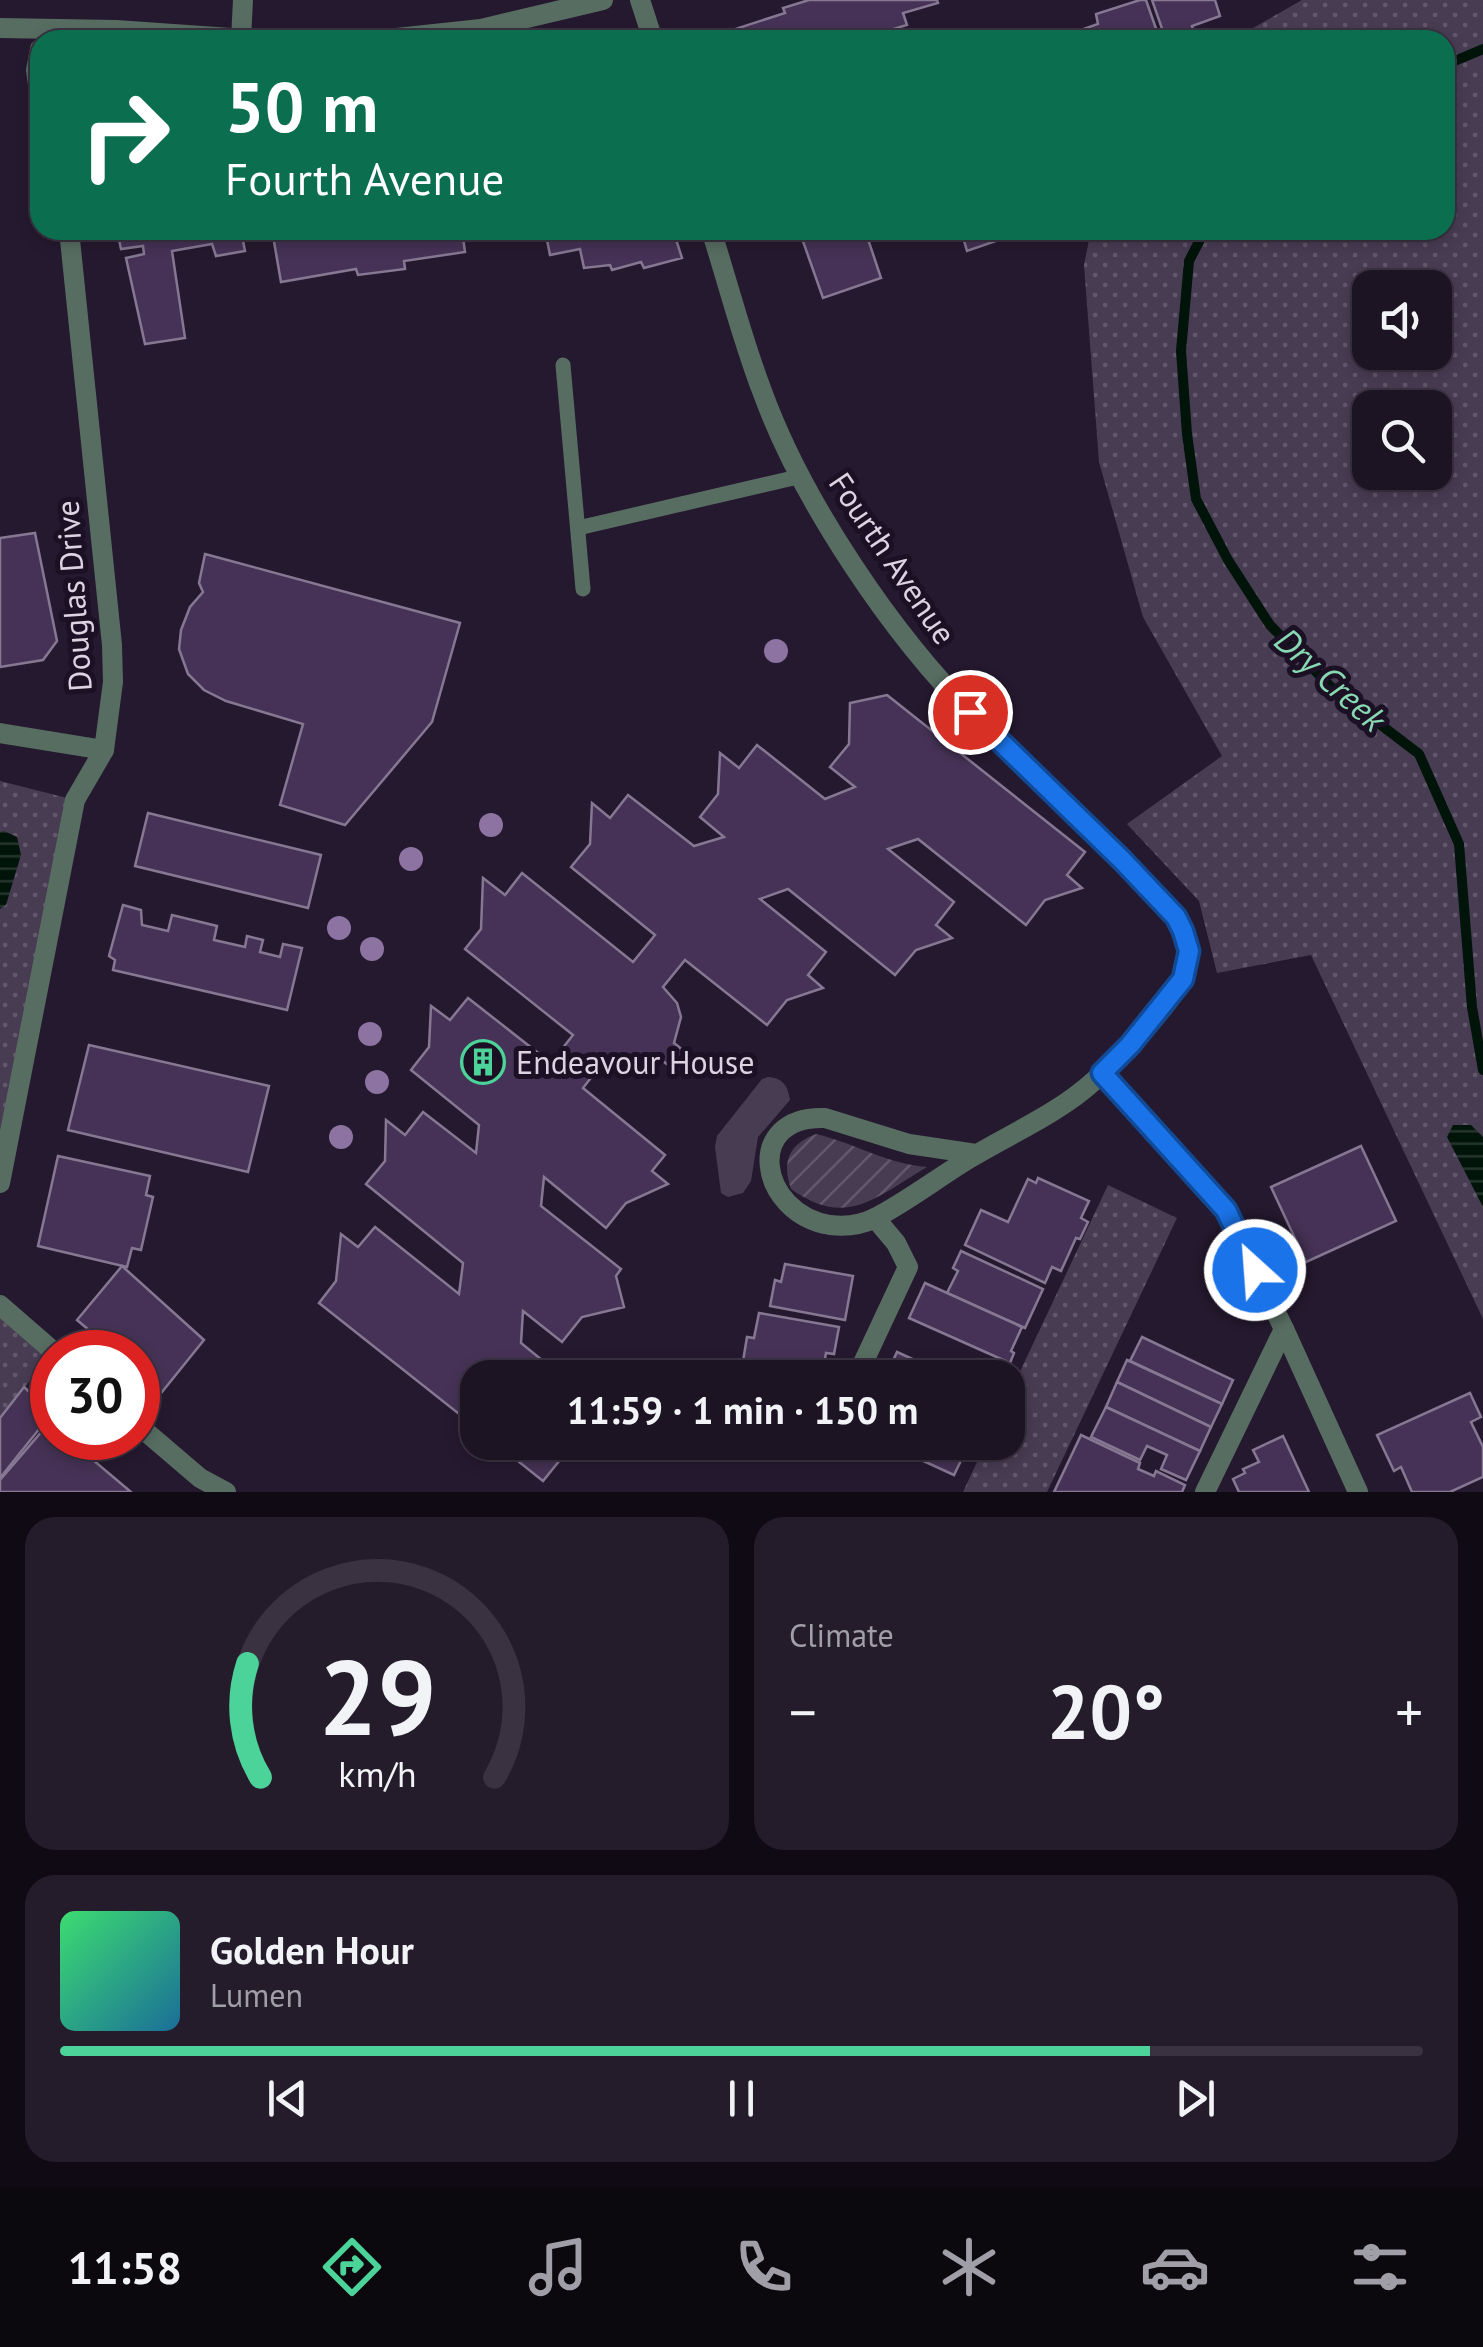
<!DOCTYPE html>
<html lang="en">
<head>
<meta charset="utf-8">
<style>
  :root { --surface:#1c1323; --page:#251c2b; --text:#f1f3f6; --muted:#a09ea6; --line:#3a3241; --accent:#4cd39a }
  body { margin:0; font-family:"PT Sans",sans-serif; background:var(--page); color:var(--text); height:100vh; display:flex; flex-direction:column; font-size:38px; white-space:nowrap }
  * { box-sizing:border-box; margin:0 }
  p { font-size:32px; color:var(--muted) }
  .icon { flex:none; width:55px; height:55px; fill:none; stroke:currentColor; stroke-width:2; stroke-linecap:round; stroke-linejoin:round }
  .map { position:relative; height:1492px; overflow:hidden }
  .details { display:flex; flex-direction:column; gap:25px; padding:25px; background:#0f0a13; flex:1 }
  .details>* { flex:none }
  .banner { position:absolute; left:30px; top:30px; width:1425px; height:210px; border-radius:30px; box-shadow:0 5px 15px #0003,0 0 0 2px var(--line); background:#0b6e4f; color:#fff; overflow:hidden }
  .tools { position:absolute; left:1352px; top:270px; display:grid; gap:20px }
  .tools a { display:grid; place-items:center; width:100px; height:100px; border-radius:20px; background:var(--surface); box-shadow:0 5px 15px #0003,0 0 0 2px var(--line); font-size:50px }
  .speed { position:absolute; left:30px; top:1330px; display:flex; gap:20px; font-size:50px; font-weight:700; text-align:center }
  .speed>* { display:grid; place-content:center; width:130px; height:130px; border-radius:50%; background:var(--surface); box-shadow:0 5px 15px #0003,0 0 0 2px var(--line); line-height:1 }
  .speed .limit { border:15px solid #d22; background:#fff; color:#111 }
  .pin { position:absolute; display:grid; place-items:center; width:85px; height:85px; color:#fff; margin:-42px; border:5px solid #fff; border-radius:50%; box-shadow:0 2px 10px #0007 }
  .me { position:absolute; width:110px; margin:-55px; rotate:334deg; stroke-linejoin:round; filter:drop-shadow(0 0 8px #0008) }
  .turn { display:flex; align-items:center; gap:35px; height:210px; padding:0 30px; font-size:45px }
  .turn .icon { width:130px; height:130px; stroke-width:2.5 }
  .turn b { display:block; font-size:70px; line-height:85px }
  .big { font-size:75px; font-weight:700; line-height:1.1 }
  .details .tile { flex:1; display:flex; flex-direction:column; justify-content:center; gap:15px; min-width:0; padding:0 35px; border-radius:30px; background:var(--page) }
  .details .dial { align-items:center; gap:0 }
  .dial svg { height:260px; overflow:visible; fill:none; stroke:var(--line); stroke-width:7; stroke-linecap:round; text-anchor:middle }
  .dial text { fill:var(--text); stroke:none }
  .song { display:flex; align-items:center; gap:30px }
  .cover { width:120px; height:120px; border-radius:15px; background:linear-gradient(135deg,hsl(140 70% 55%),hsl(200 70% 35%)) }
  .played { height:10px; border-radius:5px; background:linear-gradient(90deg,var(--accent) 80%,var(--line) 80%) }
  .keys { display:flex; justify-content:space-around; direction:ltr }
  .heat { display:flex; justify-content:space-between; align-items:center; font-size:55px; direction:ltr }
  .details .tiles { flex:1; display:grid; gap:25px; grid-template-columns:1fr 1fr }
  .tile:last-child { grid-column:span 2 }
  .trip { position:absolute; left:460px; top:1360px; width:565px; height:100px; border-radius:30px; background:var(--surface); box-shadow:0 5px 15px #0003,0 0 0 2px var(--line); font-weight:700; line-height:100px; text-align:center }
  .tabs { display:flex; height:160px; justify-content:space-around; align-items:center; background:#0b080e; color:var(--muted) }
  .tabs .icon { width:70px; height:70px }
  .tabs .on { color:var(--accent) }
  .tabs b { font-size:45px; color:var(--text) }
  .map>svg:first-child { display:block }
  .grass { fill:#483c53 }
  .park { fill:url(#park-dots); fill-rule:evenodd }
  .garden { fill:url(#garden-furrows) }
  .water { fill:url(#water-rules) }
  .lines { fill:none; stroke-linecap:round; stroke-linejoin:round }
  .stream { stroke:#00140a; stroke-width:10 }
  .building { fill:#463256; stroke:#867893; stroke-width:2.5 }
  .lane { stroke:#586d62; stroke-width:15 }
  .street { stroke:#586d62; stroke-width:20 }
  .tree { fill:#8c73a1 }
  .route-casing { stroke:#114b97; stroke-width:25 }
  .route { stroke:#1a73e8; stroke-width:18 }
  .labels { text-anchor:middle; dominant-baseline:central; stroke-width:10; stroke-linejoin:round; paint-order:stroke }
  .street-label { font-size:32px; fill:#dbd3e2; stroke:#1c1025 }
  .poi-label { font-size:32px; fill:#dbd3e2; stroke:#1c1025; text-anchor:start }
  .water-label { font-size:35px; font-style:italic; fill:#88d8b1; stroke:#1c1025 }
</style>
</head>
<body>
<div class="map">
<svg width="1483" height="1492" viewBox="0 0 1483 1492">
  <defs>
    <pattern id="park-dots" width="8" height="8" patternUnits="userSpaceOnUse" patternTransform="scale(2.5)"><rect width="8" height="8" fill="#483c53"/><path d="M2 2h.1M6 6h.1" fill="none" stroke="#62576b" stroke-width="1.8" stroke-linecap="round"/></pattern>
    <pattern id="garden-furrows" width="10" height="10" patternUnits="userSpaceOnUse" patternTransform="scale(2.5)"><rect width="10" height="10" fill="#483c53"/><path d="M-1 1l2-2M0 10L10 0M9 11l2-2" fill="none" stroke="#62576b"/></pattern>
    <pattern id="water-rules" width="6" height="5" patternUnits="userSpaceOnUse" patternTransform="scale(2.5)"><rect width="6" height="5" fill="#00140a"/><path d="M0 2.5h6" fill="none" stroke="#25352d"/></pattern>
  </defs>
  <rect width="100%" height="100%" fill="#25192f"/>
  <!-- grass -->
  <path class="grass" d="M768 1077C783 1078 788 1086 790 1100L758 1137 751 1181 743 1193 728 1197 721 1193 715 1147 717 1136 762 1079Z"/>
  <!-- park -->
  <g class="park">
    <path d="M1302 0H1483V1319L1311 955 1217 973 1199 901 1127 824 1222 756 1143 617 1099 462 1084 265 1091 230H1445V40H1232ZM1370 288H1435V352H1370ZM1370 408H1435V472H1370Z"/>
    <polygon points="0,781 75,800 0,1185"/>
    <polygon points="1108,1185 1177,1218 1047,1492 963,1492 986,1443 1008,1442 1008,1397"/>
    <polygon points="0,1302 53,1352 0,1418"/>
  </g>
  <!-- garden -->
  <path class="garden" d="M816 1134C855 1143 886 1164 927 1167 876 1197 847 1229 791 1189 782 1161 788 1145 816 1134Z"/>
  <!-- water -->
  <g class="water">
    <polygon points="4,831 17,837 21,855 6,905 0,909 0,832"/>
    <polygon points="1453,1125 1471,1125 1483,1137 1483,1207 1447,1137"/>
  </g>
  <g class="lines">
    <!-- stream -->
    <g class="stream">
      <polyline points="1445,65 1483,49"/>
      <polyline points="1205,230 1189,261 1181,351 1187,434 1196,499 1228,560 1270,625 1330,686 1419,754 1459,844 1472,1007 1483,1070"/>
    </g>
  </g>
  <!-- building -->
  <g class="building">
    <polygon points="809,0 937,0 938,3 903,13 907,25 870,36 871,40 724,40 723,33 785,13 783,8"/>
    <polygon points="1140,0 1146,0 1160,40 1078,40 1075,32 1098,24 1096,14"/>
    <polygon points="1152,0 1215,0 1220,16 1192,26 1194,33 1166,40"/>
    <polygon points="117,230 241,230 245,251 216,256 212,244 172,251 185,338 145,344 126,258 144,254 143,246 121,249"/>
    <polygon points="272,230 462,230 465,252 404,261 405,269 358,275 356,269 281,282"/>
    <polygon points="545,230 673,230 682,258 644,268 641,262 612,270 610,265 584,268 580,249 550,255"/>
    <polygon points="799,230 865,230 881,278 823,298"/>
    <polygon points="961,230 1028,230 967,251"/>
    <polygon points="35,533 57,641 43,660 0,667 0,538"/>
    <polygon points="205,554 460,623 432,722 345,825 280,805 303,724 226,701 204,690 188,674 179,649 181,630 190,607 203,592 199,583"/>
    <polygon points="887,695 1085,852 1067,875 1082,888 1045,900 1026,925 918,839 888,849 954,902 936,925 952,938 916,950 895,975 788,889 760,899 826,952 808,975 823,988 787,1000 767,1025 685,960 663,987 677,1003 681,1017 674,1043 689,1055 676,1071 660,1059 638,1069 623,1069 604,1061 583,1088 665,1155 652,1171 668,1184 626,1203 606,1228 544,1177 541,1206 621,1269 616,1276 624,1307 582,1317 562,1342 523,1311 521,1343 564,1378 478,1378 478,1429 319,1303 336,1281 341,1234 358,1247 375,1227 459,1294 463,1263 366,1184 385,1161 386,1120 405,1135 423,1112 476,1153 479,1125 411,1070 429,1047 431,1006 450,1020 468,998 551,1063 573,1035 465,949 481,929 483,878 505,895 522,873 633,962 655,935 571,867 590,844 592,803 610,818 628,795 694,846 724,837 700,817 718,794 720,753 739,768 757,745 825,799 855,787 830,767 849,744 850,703"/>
    <polygon points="148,813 321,855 308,908 135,866"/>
    <polygon points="123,905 141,910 142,925 168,931 172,915 217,926 214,940 245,947 247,936 263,940 260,952 280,957 283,944 302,948 287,1010 113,970 115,960 109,956"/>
    <polygon points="89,1045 269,1086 248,1172 68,1130"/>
    <polygon points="1361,1146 1396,1221 1306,1262 1271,1187"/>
    <polygon points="58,1156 150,1176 146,1195 153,1197 141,1250 132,1248 127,1267 38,1246"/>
    <polygon points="1038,1178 1089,1201 1081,1218 1088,1222 1080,1239 1076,1238 1061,1271 1052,1267 1045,1283 965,1245 981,1210 1008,1222 1028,1179 1036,1183"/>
    <polygon points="961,1251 1043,1289 1025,1328 947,1293 958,1271 953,1268"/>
    <polygon points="785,1264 853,1276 845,1320 770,1306 775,1280 781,1282"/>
    <polygon points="122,1266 204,1340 162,1392 138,1372 138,1352 115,1352 77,1320"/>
    <polygon points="925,1283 1022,1327 1011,1351 1014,1353 1010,1363 909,1318"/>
    <polygon points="759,1313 839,1327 834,1354 826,1353 822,1375 743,1361 747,1337 754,1338"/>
    <polygon points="1142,1337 1233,1380 1222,1404 1130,1361"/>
    <polygon points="897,1352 954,1378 885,1378"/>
    <polygon points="1127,1360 1222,1404 1211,1427 1117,1382"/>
    <polygon points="1117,1382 1211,1427 1200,1451 1106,1407"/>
    <polygon points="24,1387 52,1413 0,1478 0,1418"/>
    <polygon points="1470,1393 1481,1417 1471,1422 1483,1447 1483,1477 1450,1492 1412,1492 1401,1467 1394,1471 1377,1435"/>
    <polygon points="1106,1407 1200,1451 1186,1480 1161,1469 1167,1455 1147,1446 1140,1460 1091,1437"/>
    <polygon points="50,1422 52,1438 67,1438 131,1492 0,1492 0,1480"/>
    <polygon points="1081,1435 1140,1463 1138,1469 1154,1476 1156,1471 1185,1485 1182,1492 1054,1492"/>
    <polygon points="1283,1436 1309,1492 1239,1492 1233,1479 1245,1473 1243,1469 1259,1462 1253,1450"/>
    <polygon points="494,1442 601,1442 602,1444 560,1460 543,1481"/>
    <polygon points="882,1442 970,1442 954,1475"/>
  </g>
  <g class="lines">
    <!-- lane -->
    <g class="lane">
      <polyline points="563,365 583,589"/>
      <polyline points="578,528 802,476"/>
    </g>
    <!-- street -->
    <g class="street">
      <polyline points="640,0 653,40"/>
      <polyline points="0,28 116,30 258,40"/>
      <polyline points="241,39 243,0"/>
      <polyline points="378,40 481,29 603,0"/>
      <polyline points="40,49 36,70 40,98"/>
      <path d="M711 230C728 283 742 339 762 391 802 501 892 635 975 717 1016 758 1059 799 1101 840 1126 864 1155 889 1176 917 1187 933 1192 956 1184 975 1172 1004 1120 1058 1095 1080 1059 1113 1014 1132 972 1157 940 1176 908 1201 875 1218 861 1225 846 1227 830 1225 758 1213 743 1115 825 1118L909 1144 976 1154"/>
      <polyline points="0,733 104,750"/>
      <polyline points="1102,1073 1226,1211 1284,1329 1358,1492"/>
      <polyline points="0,1183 75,800 104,750 113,682 112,645 69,230"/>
      <polyline points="0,1305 54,1352"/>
      <polyline points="856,1378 908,1267 896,1243 875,1218"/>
      <polyline points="138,1425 200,1478 226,1492"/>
      <polyline points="1205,1492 1284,1329"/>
    </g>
  </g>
  <!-- trees -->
  <g class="tree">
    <circle cx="776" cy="651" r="12"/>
    <circle cx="491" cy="825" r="12"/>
    <circle cx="411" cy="859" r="12"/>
    <circle cx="339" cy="928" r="12"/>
    <circle cx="372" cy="949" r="12"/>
    <circle cx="370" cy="1034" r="12"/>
    <circle cx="377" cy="1082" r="12"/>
    <circle cx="341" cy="1137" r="12"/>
  </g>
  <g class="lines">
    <!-- route casing -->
    <g class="route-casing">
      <polyline id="route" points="970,712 1122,860 1176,917 1183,931 1189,951 1183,979 1130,1045 1102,1073 1226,1210 1255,1270"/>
    </g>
    <!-- route -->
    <use href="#route" class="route"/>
  </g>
  <!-- icons -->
  <defs>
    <g id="building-ring" transform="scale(2.25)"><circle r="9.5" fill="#1c1025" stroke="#4cd39a" stroke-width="1.5"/><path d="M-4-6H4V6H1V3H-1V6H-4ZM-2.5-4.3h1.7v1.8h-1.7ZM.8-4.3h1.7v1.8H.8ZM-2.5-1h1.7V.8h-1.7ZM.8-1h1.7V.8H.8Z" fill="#4cd39a"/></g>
  </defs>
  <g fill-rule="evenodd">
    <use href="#building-ring" x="483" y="1062"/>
  </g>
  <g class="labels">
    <!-- street labels -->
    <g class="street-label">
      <text transform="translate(893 558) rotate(56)">Fourth Avenue</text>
      <text transform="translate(73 596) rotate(-94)">Douglas Drive</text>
    </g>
    <!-- poi labels -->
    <g class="poi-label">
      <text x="516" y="1062">Endeavour House</text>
    </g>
    <!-- water labels -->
    <g class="water-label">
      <text transform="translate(1331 679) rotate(42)">Dry Creek</text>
    </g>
  </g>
</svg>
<div class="tools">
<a><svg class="icon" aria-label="sound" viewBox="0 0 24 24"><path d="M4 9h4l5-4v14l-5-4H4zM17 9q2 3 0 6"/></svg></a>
<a><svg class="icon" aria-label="search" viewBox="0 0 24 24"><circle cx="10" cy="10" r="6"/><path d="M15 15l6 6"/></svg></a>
</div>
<div class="speed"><div class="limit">30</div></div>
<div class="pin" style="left:970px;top:712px;background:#d93025"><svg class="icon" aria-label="arrive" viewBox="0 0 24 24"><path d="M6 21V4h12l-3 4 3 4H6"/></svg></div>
<svg class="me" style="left:1255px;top:1270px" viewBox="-20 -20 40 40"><circle r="17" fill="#1a73e8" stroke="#fff" stroke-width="3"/><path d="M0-11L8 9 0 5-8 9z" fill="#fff"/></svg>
<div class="trip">11:59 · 1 min · 150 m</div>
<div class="banner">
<div class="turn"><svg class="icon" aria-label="right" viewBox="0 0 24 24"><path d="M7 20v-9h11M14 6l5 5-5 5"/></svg><div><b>50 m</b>Fourth Avenue</div></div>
</div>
</div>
<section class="details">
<div class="tiles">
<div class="tile dial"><svg viewBox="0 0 100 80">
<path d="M14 69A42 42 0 1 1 86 69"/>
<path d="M14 69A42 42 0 0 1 10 34" stroke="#4cd39a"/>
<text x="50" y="56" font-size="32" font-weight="700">29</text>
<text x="50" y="72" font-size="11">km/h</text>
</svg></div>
<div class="tile"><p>Climate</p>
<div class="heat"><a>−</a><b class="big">20°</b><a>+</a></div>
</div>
<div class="tile">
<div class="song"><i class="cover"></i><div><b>Golden Hour</b><p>Lumen</p></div></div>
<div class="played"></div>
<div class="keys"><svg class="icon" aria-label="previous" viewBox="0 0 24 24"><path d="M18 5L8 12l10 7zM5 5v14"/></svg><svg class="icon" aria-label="pause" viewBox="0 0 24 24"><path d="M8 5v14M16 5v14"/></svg><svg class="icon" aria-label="next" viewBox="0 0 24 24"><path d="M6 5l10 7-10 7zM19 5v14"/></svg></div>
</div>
</div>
</section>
<nav class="tabs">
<b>11:58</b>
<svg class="icon on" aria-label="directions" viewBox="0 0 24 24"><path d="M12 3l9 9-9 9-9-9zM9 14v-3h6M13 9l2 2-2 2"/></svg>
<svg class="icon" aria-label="music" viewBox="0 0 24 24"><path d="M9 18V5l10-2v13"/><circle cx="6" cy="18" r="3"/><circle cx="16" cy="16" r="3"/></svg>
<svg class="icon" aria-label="phone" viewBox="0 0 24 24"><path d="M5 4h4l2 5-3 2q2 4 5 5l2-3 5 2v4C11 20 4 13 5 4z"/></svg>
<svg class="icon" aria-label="climate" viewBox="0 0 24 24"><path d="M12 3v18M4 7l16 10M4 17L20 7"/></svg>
<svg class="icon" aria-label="car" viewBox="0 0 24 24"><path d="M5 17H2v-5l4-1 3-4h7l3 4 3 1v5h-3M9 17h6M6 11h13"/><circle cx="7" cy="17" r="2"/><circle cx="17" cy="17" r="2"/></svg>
<svg class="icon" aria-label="filters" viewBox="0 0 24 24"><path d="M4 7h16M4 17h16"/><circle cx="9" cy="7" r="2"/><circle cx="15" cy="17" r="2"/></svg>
</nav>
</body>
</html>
